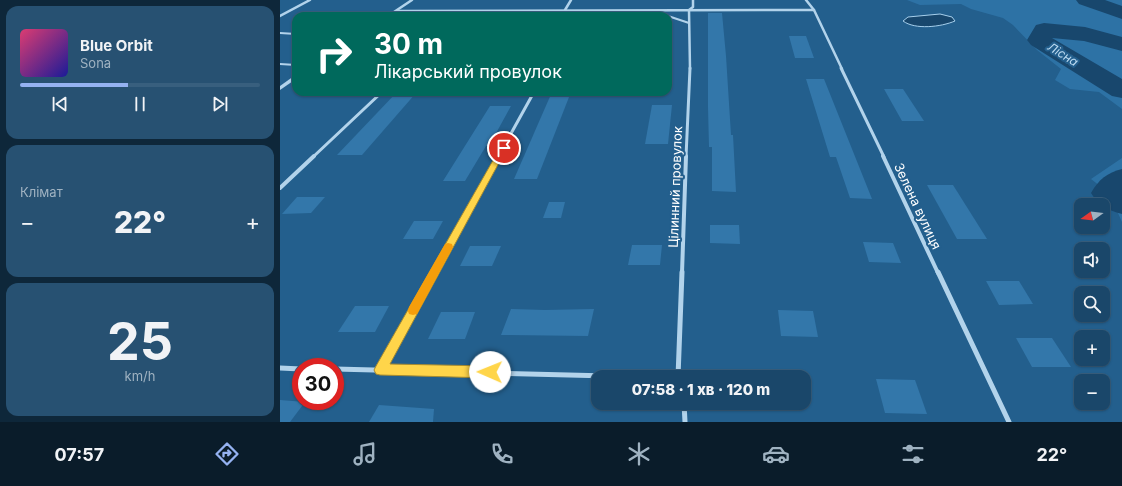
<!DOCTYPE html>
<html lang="uk">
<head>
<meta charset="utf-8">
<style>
  :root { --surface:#1a476a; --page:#275172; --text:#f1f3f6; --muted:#9fb2c1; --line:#385f7e; --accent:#95b2f1 }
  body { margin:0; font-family:Inter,sans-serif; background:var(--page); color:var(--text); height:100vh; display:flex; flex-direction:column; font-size:15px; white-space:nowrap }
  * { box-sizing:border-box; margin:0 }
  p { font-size:13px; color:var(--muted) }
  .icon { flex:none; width:22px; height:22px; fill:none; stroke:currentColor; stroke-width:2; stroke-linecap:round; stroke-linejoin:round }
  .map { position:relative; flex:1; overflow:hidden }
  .details { display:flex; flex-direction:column; gap:6px; padding:6px; background:#0e273a; width:280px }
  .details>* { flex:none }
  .guide { position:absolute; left:12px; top:12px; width:380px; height:84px; border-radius:12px; box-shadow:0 1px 3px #0004,0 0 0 1px var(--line); background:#00695c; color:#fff; overflow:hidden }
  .needle { width:26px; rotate:255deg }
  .buttons { position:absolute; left:794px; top:198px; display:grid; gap:8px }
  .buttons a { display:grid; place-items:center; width:36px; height:36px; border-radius:8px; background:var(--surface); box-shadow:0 1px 3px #0004,0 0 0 1px var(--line); font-size:20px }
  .speed { position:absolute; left:12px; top:358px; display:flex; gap:8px; font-size:20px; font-weight:700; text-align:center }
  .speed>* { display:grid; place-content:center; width:52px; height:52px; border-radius:50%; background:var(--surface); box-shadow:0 1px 3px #0004,0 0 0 1px var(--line); line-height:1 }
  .speed .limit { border:6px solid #d22; background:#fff; color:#111 }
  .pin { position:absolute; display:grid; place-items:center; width:34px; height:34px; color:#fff; margin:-17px; border:2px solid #fff; border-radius:50%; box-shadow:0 1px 4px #0007 }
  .me { position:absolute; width:44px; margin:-22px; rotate:271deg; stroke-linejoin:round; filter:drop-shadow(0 0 3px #0008) }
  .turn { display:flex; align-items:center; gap:14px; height:84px; padding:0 16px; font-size:18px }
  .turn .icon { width:52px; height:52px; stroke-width:2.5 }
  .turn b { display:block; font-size:28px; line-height:34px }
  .big { font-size:30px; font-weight:800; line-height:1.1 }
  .details .widget { flex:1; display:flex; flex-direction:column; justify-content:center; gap:6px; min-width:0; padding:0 14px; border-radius:12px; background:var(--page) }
  .details .dial { align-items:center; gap:0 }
  .dial b { font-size:52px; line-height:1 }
  .song { display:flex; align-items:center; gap:12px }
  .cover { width:48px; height:48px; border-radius:6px; background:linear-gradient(135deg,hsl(340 70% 55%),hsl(240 70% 35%)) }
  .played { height:4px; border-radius:2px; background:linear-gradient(90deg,var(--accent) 45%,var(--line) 45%) }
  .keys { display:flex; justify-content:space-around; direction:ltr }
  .heat { display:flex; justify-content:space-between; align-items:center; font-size:22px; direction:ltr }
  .trip { position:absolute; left:311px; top:370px; width:220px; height:40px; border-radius:12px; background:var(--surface); box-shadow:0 1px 3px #0004,0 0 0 1px var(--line); font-weight:800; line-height:40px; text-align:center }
  .tabs { display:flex; height:64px; justify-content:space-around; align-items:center; background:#0a1c2a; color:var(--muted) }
  .tabs .icon { width:28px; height:28px }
  .tabs .current { color:var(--accent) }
  .tabs b { font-size:18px; color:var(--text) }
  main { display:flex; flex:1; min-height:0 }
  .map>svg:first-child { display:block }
  .green { fill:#2d72a5 }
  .water { fill:#18476d; stroke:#a6cfec }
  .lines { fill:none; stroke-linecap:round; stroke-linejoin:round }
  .river { fill:#18476d; fill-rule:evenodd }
  .building { fill:#37a }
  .service { stroke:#b2d3eb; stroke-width:2 }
  .minor-far3 { stroke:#b2d3eb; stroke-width:2.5 }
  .minor-far2 { stroke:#b2d3eb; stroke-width:3 }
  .minor-far1 { stroke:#b2d3eb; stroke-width:4 }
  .minor { stroke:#b2d3eb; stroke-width:5 }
  .tertiary { fill:#b2d3eb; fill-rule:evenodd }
  .route { fill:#ffd54a; stroke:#a68a30 }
  .slow { fill:#f59e0b }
  .labels { text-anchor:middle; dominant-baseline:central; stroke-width:4; stroke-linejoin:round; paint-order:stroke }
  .far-water-label { font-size:12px; font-style:italic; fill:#bedcf2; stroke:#235f8d }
  .street-label { font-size:13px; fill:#fff; stroke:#235f8d }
</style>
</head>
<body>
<main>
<section class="details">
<div class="widget">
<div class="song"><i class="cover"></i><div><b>Blue Orbit</b><p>Sona</p></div></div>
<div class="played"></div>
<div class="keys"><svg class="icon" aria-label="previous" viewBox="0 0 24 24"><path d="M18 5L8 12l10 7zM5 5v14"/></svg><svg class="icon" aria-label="pause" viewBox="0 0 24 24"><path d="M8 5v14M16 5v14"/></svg><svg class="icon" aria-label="next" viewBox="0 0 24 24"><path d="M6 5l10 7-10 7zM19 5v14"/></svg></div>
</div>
<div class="widget"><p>Клімат</p>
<div class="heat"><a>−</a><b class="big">22°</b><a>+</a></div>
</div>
<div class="widget dial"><b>25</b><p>km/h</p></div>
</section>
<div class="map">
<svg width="842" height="422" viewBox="0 0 842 422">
  <rect width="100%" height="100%" fill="#235f8d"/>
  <!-- green -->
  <g class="green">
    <polygon points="627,0 842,0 842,109 819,92 790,89 775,80 781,69 757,50 733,25 723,18 691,9 681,4 640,5"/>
    <polygon points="842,158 842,222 829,193 811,179"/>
  </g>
  <!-- water -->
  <path class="water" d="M660 14 672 17 675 21C661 27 635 30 623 21L628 17Z"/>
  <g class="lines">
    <!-- river -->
    <g class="river">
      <polygon points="796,0 825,0 842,6 842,19 799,4"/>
      <polygon points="764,23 805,27 842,37 842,51 804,41 772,38 842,79 842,98 832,96 751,45 747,40 756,25"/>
      <path d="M842 169V214C827 210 819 206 811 193 819 179 827 173 842 169Z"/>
    </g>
  </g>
  <!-- building -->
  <g class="building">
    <polygon points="428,13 442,13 446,56 451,135 453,135 456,192 432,191 432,147 429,147 428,107"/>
    <polygon points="509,36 526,36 534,58 515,58"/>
    <polygon points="526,79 544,79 592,199 570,198 556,157 550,157"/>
    <polygon points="604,89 623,89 644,121 622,121"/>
    <polygon points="117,92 136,93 82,155 57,155"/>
    <polygon points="272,92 291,92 257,179 234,179"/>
    <polygon points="372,105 392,105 388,144 365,144"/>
    <polygon points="210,106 231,106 209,146 206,146 185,181 163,181"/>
    <polygon points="647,185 673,185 707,239 677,239"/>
    <polygon points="17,197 45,197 31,213 2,214"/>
    <polygon points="269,202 285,202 281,218 263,218"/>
    <polygon points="134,221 163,221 153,239 123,239"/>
    <polygon points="430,225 459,225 460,244 430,243"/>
    <polygon points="583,242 613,243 621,263 589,262"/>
    <polygon points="352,245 382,245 380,265 348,265"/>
    <polygon points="190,246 221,246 212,266 180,266"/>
    <polygon points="706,281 739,281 753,304 719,305"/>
    <polygon points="75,306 109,306 95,332 58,332"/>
    <polygon points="231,309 265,310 314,309 308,336 221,335"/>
    <polygon points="498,310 533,311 538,337 501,336"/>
    <polygon points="161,312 195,312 185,339 148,339"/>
    <polygon points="736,338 772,338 791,367 752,367"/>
    <polygon points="596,379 635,380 647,414 605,413"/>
    <polygon points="0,400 25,402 10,422 0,422"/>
    <polygon points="99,405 154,409 153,422 89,422"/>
  </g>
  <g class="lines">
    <!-- service -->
    <g class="service">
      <polyline points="367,11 387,16"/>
      <polyline points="388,16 409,23"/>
      <polyline points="0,64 16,65"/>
    </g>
    <!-- minor-far3 -->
    <g class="minor-far3">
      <polyline points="526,0 534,10 562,69"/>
      <polyline points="285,10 291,0"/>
      <polyline points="117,11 534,10"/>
      <polyline points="0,16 30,0"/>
      <polyline points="108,16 132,0"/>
      <polyline points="410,69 409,10 413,7 413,0"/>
    </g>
    <!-- minor-far2 -->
    <g class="minor-far2">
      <polyline points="561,68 604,157"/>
      <polyline points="33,157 102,92"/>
      <polyline points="218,157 254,92"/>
      <polyline points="406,157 410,68"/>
    </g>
    <!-- minor-far1 -->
    <g class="minor-far1">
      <polyline points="603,156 658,273"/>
      <polyline points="0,188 34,156"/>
      <polyline points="154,273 218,156"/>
      <polyline points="402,273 406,156"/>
    </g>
    <!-- minor -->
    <g class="minor">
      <polyline points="658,272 729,422"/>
      <polyline points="0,368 21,369"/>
      <polyline points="55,369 369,377"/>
      <polyline points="100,370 155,272"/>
      <polyline points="398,377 402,272"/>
      <polyline points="404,403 405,422"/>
    </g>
    <!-- tertiary -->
    <g class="tertiary">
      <polygon points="0,32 16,33 16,35 0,34"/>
      <polygon points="14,76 16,76 16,79 0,90 0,86"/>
    </g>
  </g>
  <!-- route -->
  <polygon class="route" points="224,145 227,148 110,364 210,366 215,368 216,372 215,376 210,378 100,375 96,374 94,370 96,366 220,148"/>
  <!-- slow -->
  <polygon class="slow" points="168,243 172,244 173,247 137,314 133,315 129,314 128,311 129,307 165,244"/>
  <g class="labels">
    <!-- far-water labels -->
    <g class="far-water-label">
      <text transform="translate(783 54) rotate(32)">Лісна</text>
    </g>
    <!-- street labels -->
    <g class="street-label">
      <text transform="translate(395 187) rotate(-88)">Цілинний провулок</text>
      <text transform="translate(638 206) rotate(65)">Зелена вулиця</text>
    </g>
  </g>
</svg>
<div class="buttons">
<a><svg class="needle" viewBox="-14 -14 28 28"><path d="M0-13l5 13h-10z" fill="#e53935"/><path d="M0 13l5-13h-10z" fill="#9fb2c1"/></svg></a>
<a><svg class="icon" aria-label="sound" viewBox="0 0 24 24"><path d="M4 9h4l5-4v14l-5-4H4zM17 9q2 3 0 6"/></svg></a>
<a><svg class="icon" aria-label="search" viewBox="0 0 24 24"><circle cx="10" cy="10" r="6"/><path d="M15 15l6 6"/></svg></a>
<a>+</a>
<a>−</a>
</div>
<div class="speed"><div class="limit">30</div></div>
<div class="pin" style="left:224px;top:148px;background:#d93025"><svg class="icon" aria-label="arrive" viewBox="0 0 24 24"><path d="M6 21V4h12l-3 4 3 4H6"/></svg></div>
<svg class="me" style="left:210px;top:372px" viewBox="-20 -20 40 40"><circle r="19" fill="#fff"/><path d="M0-13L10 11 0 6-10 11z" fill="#ffd54a"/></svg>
<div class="trip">07:58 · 1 хв · 120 m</div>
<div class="guide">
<div class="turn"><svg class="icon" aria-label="right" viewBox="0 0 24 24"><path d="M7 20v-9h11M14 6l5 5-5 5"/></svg><div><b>30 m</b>Лікарський провулок</div></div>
</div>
</div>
</main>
<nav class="tabs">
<b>07:57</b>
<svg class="icon current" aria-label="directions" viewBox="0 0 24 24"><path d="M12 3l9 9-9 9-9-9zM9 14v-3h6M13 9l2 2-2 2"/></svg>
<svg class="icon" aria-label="music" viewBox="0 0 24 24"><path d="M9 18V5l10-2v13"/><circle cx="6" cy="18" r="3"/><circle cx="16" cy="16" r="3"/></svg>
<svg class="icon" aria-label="phone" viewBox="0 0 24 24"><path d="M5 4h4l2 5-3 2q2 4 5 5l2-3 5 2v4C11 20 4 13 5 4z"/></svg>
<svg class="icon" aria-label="climate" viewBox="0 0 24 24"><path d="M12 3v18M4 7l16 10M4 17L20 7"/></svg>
<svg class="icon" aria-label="car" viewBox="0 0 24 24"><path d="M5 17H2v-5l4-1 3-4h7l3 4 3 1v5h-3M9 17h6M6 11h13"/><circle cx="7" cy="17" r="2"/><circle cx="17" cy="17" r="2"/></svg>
<svg class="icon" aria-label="filters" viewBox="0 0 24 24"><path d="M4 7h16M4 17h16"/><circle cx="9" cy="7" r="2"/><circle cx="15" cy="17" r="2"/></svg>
<b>22°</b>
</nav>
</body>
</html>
